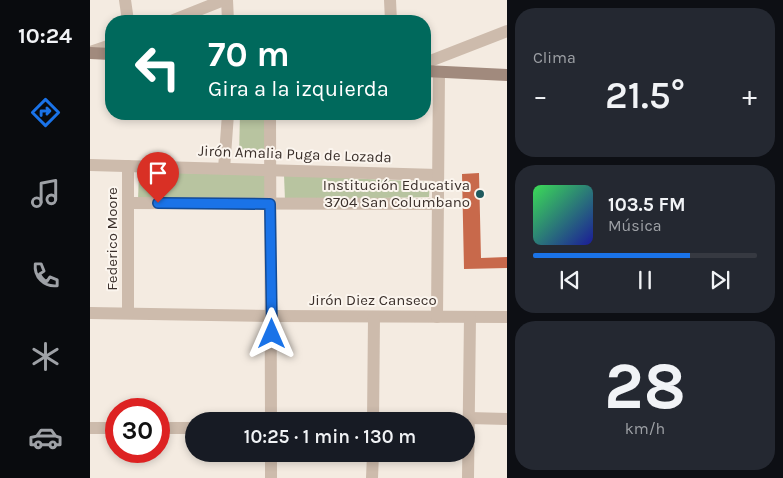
<!DOCTYPE html>
<html lang="es">
<head>
<meta charset="utf-8">
<style>
  :root { --surface:#171b24; --page:#242831; --text:#f1f3f6; --muted:#9ea1a6; --line:#363941; --accent:#1a73e8 }
  body { margin:0; font-family:Karla,sans-serif; background:var(--page); color:var(--text); height:100vh; display:flex; flex-direction:column; font-size:19px; white-space:nowrap }
  * { box-sizing:border-box; margin:0 }
  p { font-size:16px; color:var(--muted) }
  .icon { flex:none; width:28px; height:28px; fill:none; stroke:currentColor; stroke-width:2; stroke-linecap:round; stroke-linejoin:round }
  .map { position:relative; flex:1; overflow:hidden }
  .sheet { display:flex; flex-direction:column; gap:8px; padding:8px; background:#0d0f14; width:276px }
  .sheet>* { flex:none }
  .guide { position:absolute; left:15px; top:15px; width:326px; height:105px; border-radius:20px; box-shadow:0 2px 8px #0003; background:#00695c; color:#fff; overflow:hidden }
  .speed { position:absolute; left:15px; top:398px; display:flex; gap:10px; font-size:25px; font-weight:700; text-align:center }
  .speed>* { display:grid; place-content:center; width:65px; height:65px; border-radius:50%; background:var(--surface); box-shadow:0 2px 8px #0003; line-height:1 }
  .speed .limit { border:8px solid #d22; background:#fff; color:#111 }
  .pin { position:absolute; display:grid; place-items:center; width:42px; height:42px; color:#fff; margin:-51px -21px; border-radius:50% 50% 50% 0; rotate:-45deg; box-shadow:0 0 5px #0007 }
  .pin .icon { rotate:45deg }
  .me { position:absolute; width:55px; margin:-28px; rotate:0deg; stroke-linejoin:round; filter:drop-shadow(0 0 4px #0008) }
  .turn { display:flex; align-items:center; gap:18px; height:105px; padding:0 20px; font-size:22px }
  .turn .icon { width:65px; height:65px; stroke-width:2.5 }
  .turn b { display:block; font-size:35px; line-height:42px }
  .big { font-size:38px; font-weight:600; line-height:1.1 }
  .sheet .widget { flex:1; display:flex; flex-direction:column; justify-content:center; gap:8px; min-width:0; padding:0 18px; border-radius:20px; background:var(--page) }
  .sheet .dial { align-items:center; gap:0 }
  .dial b { font-size:65px; line-height:1 }
  .song { display:flex; align-items:center; gap:15px }
  .cover { width:60px; height:60px; border-radius:8px; background:linear-gradient(135deg,hsl(130 70% 55%),hsl(240 70% 35%)) }
  .played { height:5px; border-radius:2px; background:linear-gradient(90deg,var(--accent) 70%,var(--line) 70%) }
  .keys { display:flex; justify-content:space-around; direction:ltr }
  .heat { display:flex; justify-content:space-between; align-items:center; font-size:28px; direction:ltr }
  .trip { position:absolute; left:95px; top:412px; width:290px; height:50px; border-radius:25px; background:var(--surface); box-shadow:0 2px 8px #0003; font-weight:600; line-height:50px; text-align:center }
  main { display:flex; flex:1; min-height:0 }
  .dock { display:flex; flex-direction:column; width:90px; justify-content:space-around; align-items:center; background:#090b0e; color:var(--muted) }
  .dock .icon { width:35px; height:35px }
  .dock .current { color:var(--accent) }
  .dock b { font-size:22px; color:var(--text) }
  .map>svg:first-child { display:block }
  .green { fill:#b8c4a0 }
  .building { fill:#c8694b }
  .lines { fill:none; stroke-linecap:round; stroke-linejoin:round }
  .street { stroke:#cdbbac; stroke-width:12 }
  .secondary { stroke:#a18a7d; stroke-width:12 }
  .route-casing { stroke:#114b97; stroke-width:12 }
  .route { stroke:#1a73e8; stroke-width:9 }
  .poi-dot { fill:#1f5a5e; stroke:#fbf5ee; stroke-width:2 }
  .labels { text-anchor:middle; dominant-baseline:central; stroke-width:4; stroke-linejoin:round; paint-order:stroke }
  .street-label { font-size:15px; fill:#3b302b; stroke:#fbf5ee }
  .poi-label { font-size:15px; fill:#3b302b; stroke:#fbf5ee; text-anchor:end }
</style>
</head>
<body>
<main>
<nav class="dock">
<b>10:24</b>
<svg class="icon current" aria-label="directions" viewBox="0 0 24 24"><path d="M12 3l9 9-9 9-9-9zM9 14v-3h6M13 9l2 2-2 2"/></svg>
<svg class="icon" aria-label="music" viewBox="0 0 24 24"><path d="M9 18V5l10-2v13"/><circle cx="6" cy="18" r="3"/><circle cx="16" cy="16" r="3"/></svg>
<svg class="icon" aria-label="phone" viewBox="0 0 24 24"><path d="M5 4h4l2 5-3 2q2 4 5 5l2-3 5 2v4C11 20 4 13 5 4z"/></svg>
<svg class="icon" aria-label="climate" viewBox="0 0 24 24"><path d="M12 3v18M4 7l16 10M4 17L20 7"/></svg>
<svg class="icon" aria-label="car" viewBox="0 0 24 24"><path d="M5 17H2v-5l4-1 3-4h7l3 4 3 1v5h-3M9 17h6M6 11h13"/><circle cx="7" cy="17" r="2"/><circle cx="17" cy="17" r="2"/></svg>
</nav>
<div class="map">
<svg width="417" height="478" viewBox="0 0 417 478">
  <rect width="100%" height="100%" fill="#f4ebe1"/>
  <!-- green -->
  <g class="green">
    <polygon points="150,114 177,114 176,159 149,157"/>
    <polygon points="49,172 176,175 177,200 48,200"/>
    <polygon points="194,175 340,182 339,197 195,200"/>
  </g>
  <!-- building -->
  <polygon class="building" points="389,173 391,258 417,257 417,268 374,269 372,174"/>
  <g class="lines">
    <!-- street -->
    <g class="street">
      <polyline points="35,0 38,21"/>
      <polyline points="137,0 138,21"/>
      <polyline points="300,0 301,21"/>
      <polyline points="81,21 134,0"/>
      <polyline points="0,52 21,45"/>
      <polyline points="335,63 417,31"/>
      <polyline points="180,114 181,421"/>
      <polyline points="0,165 348,175"/>
      <polyline points="134,169 138,114"/>
      <polyline points="38,203 348,204"/>
      <polyline points="0,313 182,316 417,317"/>
      <polyline points="38,313 38,166"/>
      <polyline points="347,317 349,72"/>
      <polyline points="379,418 417,419"/>
      <polyline points="283,421 284,317"/>
      <polyline points="0,428 26,428"/>
      <polyline points="69,428 104,428"/>
      <polyline points="181,454 181,478"/>
      <polyline points="282,478 283,454"/>
      <polyline points="378,478 380,317"/>
    </g>
    <!-- secondary -->
    <g class="secondary">
      <polyline points="0,53 21,54"/>
      <polyline points="335,71 417,75"/>
    </g>
  </g>
  <g class="lines">
    <!-- route casing -->
    <g class="route-casing">
      <polyline id="route" points="68,203 180,204 182,334"/>
    </g>
    <!-- route -->
    <use href="#route" class="route"/>
  </g>
  <!-- markers -->
  <circle class="poi-dot" cx="390" cy="194" r="5"/>
  <g class="labels">
    <!-- street labels -->
    <g class="street-label">
      <text transform="translate(205 154) rotate(2)">Jirón Amalia Puga de Lozada</text>
      <text transform="translate(22 239) rotate(-90)">Federico Moore</text>
      <text x="283" y="300">Jirón Diez Canseco</text>
    </g>
    <!-- poi labels -->
    <g class="poi-label">
      <text x="380" y="185">Institución Educativa<tspan x="380" dy="17">3704 San Columbano</tspan></text>
    </g>
  </g>
</svg>
<div class="speed"><div class="limit">30</div></div>
<div class="pin" style="left:68px;top:203px;background:#d93025"><svg class="icon" aria-label="arrive" viewBox="0 0 24 24"><path d="M6 21V4h12l-3 4 3 4H6"/></svg></div>
<svg class="me" style="left:182px;top:334px" viewBox="-20 -20 40 40"><path d="M0-17L14 15 0 8-14 15z" fill="#1a73e8" stroke="#fff" stroke-width="4"/></svg>
<div class="trip">10:25 · 1 min · 130 m</div>
<div class="guide">
<div class="turn"><svg class="icon" aria-label="left" viewBox="0 0 24 24"><path d="M17 20v-9H6M10 6l-5 5 5 5"/></svg><div><b>70 m</b>Gira a la izquierda</div></div>
</div>
</div>
<section class="sheet">
<div class="widget"><p>Clima</p>
<div class="heat"><a>−</a><b class="big">21.5°</b><a>+</a></div>
</div>
<div class="widget">
<div class="song"><i class="cover"></i><div><b>103.5 FM</b><p>Música</p></div></div>
<div class="played"></div>
<div class="keys"><svg class="icon" aria-label="previous" viewBox="0 0 24 24"><path d="M18 5L8 12l10 7zM5 5v14"/></svg><svg class="icon" aria-label="pause" viewBox="0 0 24 24"><path d="M8 5v14M16 5v14"/></svg><svg class="icon" aria-label="next" viewBox="0 0 24 24"><path d="M6 5l10 7-10 7zM19 5v14"/></svg></div>
</div>
<div class="widget dial"><b>28</b><p>km/h</p></div>
</section>
</main>
</body>
</html>
